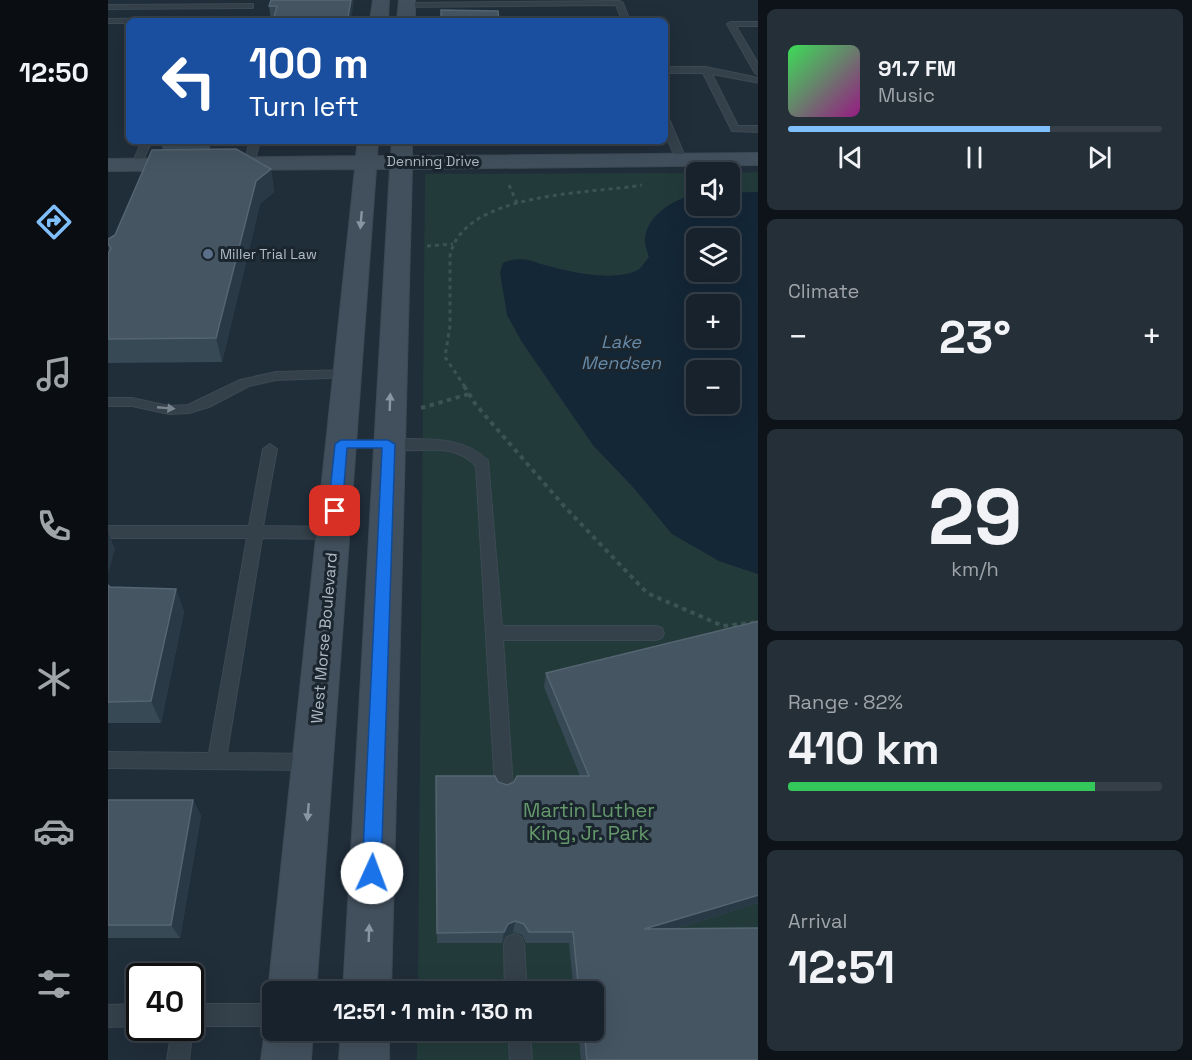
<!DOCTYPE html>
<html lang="en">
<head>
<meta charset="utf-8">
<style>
  :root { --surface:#18222c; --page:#252f38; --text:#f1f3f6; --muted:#9fa4a9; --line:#363f48; --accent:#7fbffb }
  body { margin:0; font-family:"Space Grotesk",sans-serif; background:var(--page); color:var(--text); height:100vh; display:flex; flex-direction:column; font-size:22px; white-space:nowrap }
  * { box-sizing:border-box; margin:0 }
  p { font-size:20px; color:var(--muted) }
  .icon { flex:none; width:33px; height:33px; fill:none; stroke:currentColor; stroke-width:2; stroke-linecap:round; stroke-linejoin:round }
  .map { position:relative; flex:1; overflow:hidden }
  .drawer { display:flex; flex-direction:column; gap:9px; padding:9px; background:#0d1318; width:434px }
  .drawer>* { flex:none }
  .top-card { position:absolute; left:18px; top:18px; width:542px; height:126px; border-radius:9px; box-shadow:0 6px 24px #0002,0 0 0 2px var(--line); background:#1a4fa0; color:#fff; overflow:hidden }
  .tools { position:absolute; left:578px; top:162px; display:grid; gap:12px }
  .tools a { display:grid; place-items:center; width:54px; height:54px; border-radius:9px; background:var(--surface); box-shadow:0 6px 24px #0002,0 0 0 2px var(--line); font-size:30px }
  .speed { position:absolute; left:18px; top:963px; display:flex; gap:12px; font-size:30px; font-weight:700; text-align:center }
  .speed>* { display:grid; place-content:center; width:78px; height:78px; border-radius:50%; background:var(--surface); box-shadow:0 6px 24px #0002,0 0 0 2px var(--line); line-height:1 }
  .speed .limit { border:3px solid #111; border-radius:9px; background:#fff; color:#111 }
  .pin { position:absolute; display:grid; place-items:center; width:51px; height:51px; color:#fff; margin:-26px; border-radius:12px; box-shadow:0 3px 9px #0006 }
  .me { position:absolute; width:66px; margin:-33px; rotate:2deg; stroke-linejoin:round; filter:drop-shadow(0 0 4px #0008) }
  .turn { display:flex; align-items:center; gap:21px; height:126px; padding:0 24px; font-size:27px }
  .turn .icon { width:78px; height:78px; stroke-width:2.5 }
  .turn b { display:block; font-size:42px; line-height:51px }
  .big { font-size:45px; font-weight:700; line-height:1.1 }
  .drawer .tile { flex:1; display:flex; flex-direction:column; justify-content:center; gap:9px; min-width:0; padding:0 21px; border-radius:9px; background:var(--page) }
  .drawer .dial { align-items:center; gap:0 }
  .dial b { font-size:78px; line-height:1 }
  .song { display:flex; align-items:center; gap:18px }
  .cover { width:72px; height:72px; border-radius:9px; background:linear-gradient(135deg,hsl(130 70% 55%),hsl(310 70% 35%)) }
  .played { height:6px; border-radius:3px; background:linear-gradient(90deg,var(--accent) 70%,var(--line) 70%) }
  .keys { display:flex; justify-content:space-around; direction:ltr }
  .heat { display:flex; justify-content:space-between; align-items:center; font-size:33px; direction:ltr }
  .charge { height:9px; border-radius:4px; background:linear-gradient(90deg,#34c759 82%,var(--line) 0) }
  .trip { position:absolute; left:154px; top:981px; width:342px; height:60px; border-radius:9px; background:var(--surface); box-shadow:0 6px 24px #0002,0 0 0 2px var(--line); font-weight:700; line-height:60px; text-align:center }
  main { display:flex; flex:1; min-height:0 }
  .menu { display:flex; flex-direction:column; width:108px; justify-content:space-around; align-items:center; background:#0a0e12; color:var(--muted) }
  .menu .icon { width:42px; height:42px }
  .menu .on { color:var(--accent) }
  .menu b { font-size:27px; color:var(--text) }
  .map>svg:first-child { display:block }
  .green { fill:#223b3a }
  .water { fill:#142737; fill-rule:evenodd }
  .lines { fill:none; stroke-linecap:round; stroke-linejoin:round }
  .lane-casing { stroke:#3d4953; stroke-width:2 }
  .secondary-casing { stroke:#3d4953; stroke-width:2 }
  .path-far1 { stroke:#3b5352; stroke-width:3; stroke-dasharray:4 4; stroke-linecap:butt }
  .path { stroke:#3b5352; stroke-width:4; stroke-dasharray:4.5 4.5; stroke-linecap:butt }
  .lane { fill:#34404a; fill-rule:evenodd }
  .secondary { fill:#42505d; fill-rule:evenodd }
  .wall { fill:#384956 }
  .shaded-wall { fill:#293946 }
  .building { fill:#455562; stroke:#556572; stroke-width:1.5 }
  .oneway { fill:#8996a1 }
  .oneway2 { fill:#78848e }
  .route { fill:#1a73e8; stroke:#114b97; stroke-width:1.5 }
  .service-dot { fill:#5c6f8a; stroke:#1a252e; stroke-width:2 }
  .labels { text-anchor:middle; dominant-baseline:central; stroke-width:6; stroke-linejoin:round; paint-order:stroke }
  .far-street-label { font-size:14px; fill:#afbbc6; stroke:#1a252e }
  .far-poi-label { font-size:14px; fill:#afbbc6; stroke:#1a252e; text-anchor:start }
  .street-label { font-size:16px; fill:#afbbc6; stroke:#1a252e }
  .water-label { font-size:18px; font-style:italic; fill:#668aa7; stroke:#1a252e }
  .near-park-label { font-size:20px; fill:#65986a; stroke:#1a252e }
</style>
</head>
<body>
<main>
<nav class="menu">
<b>12:50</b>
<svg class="icon on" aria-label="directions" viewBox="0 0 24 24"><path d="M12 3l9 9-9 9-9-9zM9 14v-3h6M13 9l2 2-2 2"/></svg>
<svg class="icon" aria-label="music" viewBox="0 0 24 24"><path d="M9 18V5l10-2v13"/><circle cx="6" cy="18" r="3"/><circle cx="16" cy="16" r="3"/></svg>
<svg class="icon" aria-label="phone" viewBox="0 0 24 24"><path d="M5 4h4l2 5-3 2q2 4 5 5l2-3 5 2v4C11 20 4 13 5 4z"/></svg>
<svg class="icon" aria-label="climate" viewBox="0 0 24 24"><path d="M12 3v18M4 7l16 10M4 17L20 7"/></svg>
<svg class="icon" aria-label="car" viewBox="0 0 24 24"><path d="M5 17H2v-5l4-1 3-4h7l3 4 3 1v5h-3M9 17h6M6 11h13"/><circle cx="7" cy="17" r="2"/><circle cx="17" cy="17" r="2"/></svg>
<svg class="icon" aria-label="filters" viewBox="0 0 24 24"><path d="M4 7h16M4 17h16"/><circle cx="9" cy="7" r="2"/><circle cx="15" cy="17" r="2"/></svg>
</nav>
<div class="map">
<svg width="651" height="1060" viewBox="0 0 651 1060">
  <rect width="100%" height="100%" fill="#202e3a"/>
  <!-- green -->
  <g class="green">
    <polygon points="650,172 650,192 621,193 621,173"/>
    <path d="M588 173V194L578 196 537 239 541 257C537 262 533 269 529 271 500 283 447 269 418 259L399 315 414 342 485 445 524 486 611 561 650 574V1060H309V1031L486 1030V992L310 991 317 174Z"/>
  </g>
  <!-- water -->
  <path class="water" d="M650 192 651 193 650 574 611 561 564 534 524 486 485 445 414 342 399 315 392 273 395 263C410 256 420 260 436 265 462 272 501 282 528 271 533 269 537 262 541 257 540 252 536 244 537 239 539 214 567 199 588 194V206H621V193ZM588 238H621V272H588ZM588 304H621V338H588ZM588 370H621V404H588Z"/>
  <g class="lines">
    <!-- lane casing -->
    <g class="lane-casing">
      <g id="lane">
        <polygon points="511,1 515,3 522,21 294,20 298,18 513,18 508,5 299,7 295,5 299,3"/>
        <polygon points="145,4 145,8 142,8 0,9 0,5"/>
        <polygon points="135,18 138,21 21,21 21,23 0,23 0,19"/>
        <polygon points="623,22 651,22 651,26 628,26 651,65 651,75 647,73 619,24"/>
        <polygon points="556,67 598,67 651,78 651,83 604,74 630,126 651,126 651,132 624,131 595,73 556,73"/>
        <polygon points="556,116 561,119 578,159 576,161 568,159 556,131"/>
        <polygon points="34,141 44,141 32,166 26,166 24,164"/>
        <polygon points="142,141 152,141 146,163 141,166 136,163"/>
        <polygon points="239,370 245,374 244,377 168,380 141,386 101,407 81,413 61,414 24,406 0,406 0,398 24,398 61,406 80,405 132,380 168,372"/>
        <path d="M280 439C315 440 354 434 380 461L394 626H548L554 628 556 633 554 638 548 640H395L405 787 403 793 396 796 389 793 387 787 368 466C342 438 308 457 275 447L273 444 275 441Z"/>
        <polygon points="162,444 169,449 155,526 225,527 230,529 233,533 230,537 225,539 154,538 119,753 204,754 210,756 213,762 210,768 204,770 0,768 0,752 101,753 139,538 0,538 0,526 141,526 155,449"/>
        <polygon points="406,934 413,937 416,944 419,992 397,992 396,944 399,937"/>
        <polygon points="32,1004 32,1026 0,1027 0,1005"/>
        <polygon points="82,1004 165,1004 165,1026 85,1026 81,1060 59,1060 64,1028 82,1028"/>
        <polygon points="400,1030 422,1030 424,1060 402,1060"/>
      </g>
    </g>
    <!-- secondary casing -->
    <g class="secondary-casing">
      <g id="secondary">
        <polygon points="265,0 281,0 280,21 262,21"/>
        <polygon points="291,0 307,0 307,21 289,21"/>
        <polygon points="250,141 270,141 269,156 283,156 284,141 304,141 304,156 651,153 651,165 304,169 283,992 235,992 282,169 268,169 208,992 165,992 165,1003 160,992 247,169 0,171 0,159 248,156"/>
        <polygon points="165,1012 165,1030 205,1030 203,1060 153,1060 157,1030"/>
        <polygon points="233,1030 281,1030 281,1060 231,1060"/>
      </g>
    </g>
    <!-- path-far1 -->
    <g class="path-far1">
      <polyline points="401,185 409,203"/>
      <polyline points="319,246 345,244"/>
      <path d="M357 387 337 357 342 326V256C355 191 483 194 534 185"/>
    </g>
    <!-- path -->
    <g class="path">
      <polyline points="356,386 368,405 456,506 539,593 615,626 651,622"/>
      <polyline points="313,408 361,394"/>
    </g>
    <!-- lane -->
    <use href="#lane" class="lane"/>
    <!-- secondary -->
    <use href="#secondary" class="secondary"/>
  </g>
  <!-- wall -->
  <g class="wall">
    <polygon points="163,0 244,17 244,21 163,21 161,6"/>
    <polygon points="43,141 141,141 138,145 102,146 102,150 163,169 166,192 152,204 114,362 0,363 0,254 1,252 0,239 7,235 55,150 54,146 44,146"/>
    <polygon points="153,141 230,141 229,145 153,145"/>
    <polygon points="0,585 2,587 68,589 76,612 53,723 0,723"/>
    <polygon points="651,621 651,903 567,929 651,1060 473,1060 470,1030 486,1030 486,992 466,992 461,943 418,943 414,935 405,932 398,935 394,943 329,943 328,776 390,782 399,785 472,776 436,687 438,673"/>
    <polygon points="0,800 85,800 93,816 72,938 0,938"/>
  </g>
  <!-- shaded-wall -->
  <g class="shaded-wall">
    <polygon points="243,0 246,0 243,21 240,17"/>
    <polygon points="163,169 166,192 152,204 114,362 108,338 148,181"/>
    <polygon points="0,532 7,549 0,574"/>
    <polygon points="68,589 76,612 53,723 43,701"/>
    <polygon points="85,800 93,816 72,938 63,925"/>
    <polygon points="651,895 651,903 530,940 536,929"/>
    <polygon points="407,921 405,932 398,935 394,943 396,932 400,924"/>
  </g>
  <!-- building -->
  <g class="building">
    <polygon points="163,0 243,0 240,17 244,17 243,21 165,21 169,6 161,6"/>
    <polygon points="333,10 390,11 391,21 331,21 333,21"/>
    <polygon points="128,149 163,169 148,181 108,338 0,339 0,254 3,248 0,244 0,239 7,235 44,150"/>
    <polygon points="0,585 2,587 68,589 43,701 0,702"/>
    <polygon points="651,621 651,895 536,929 651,928 651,1060 479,1060 476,1030 486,1030 486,992 471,992 465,932 421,932 416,924 407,921 400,924 396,932 329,933 328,776 387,776 390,782 399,785 406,782 409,776 481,776 438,673"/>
    <polygon points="0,800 85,800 63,925 0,925"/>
  </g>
  <!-- one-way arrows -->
  <defs><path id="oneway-solid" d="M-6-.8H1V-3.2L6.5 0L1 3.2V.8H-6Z" transform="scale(1.5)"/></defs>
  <g class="oneway">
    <use href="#oneway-solid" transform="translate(253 220) rotate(95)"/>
    <use href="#oneway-solid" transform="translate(282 402) rotate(-88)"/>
    <use href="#oneway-solid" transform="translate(200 812) rotate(95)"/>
    <use href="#oneway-solid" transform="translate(261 933) rotate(-88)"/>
  </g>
  <use class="oneway2" href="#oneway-solid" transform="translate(58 408) rotate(5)"/>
  <!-- route -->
  <polygon class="route" points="233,440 280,440 287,444 273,873 270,879 264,882 257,879 254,873 274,448 239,448 234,511 227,516 220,511 227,444"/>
  <!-- markers -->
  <circle class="service-dot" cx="100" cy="254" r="6"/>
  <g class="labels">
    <!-- far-street labels -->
    <g class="far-street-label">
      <text x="325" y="161">Denning Drive</text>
    </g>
    <!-- far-poi labels -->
    <g class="far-poi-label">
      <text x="112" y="254">Miller Trial Law</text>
    </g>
    <!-- street labels -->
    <g class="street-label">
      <text transform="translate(216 638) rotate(-85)">West Morse Boulevard</text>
    </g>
    <!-- water labels -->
    <g class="water-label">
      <text x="513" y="341">Lake<tspan x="513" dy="21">Mendsen</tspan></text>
    </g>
    <!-- near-park labels -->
    <g class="near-park-label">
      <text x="481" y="810">Martin Luther<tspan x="481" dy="23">King, Jr. Park</tspan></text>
    </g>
  </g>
</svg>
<div class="tools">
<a><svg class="icon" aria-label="sound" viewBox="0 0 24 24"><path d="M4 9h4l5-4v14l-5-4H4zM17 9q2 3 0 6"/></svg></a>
<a><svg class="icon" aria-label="layers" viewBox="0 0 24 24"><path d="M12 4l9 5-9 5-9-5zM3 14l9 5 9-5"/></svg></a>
<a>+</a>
<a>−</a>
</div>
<div class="speed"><div class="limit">40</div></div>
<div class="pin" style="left:227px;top:511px;background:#d93025"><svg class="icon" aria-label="arrive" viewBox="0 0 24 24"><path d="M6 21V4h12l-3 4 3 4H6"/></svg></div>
<svg class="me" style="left:264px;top:873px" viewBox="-20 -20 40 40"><circle r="19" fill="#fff"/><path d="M0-13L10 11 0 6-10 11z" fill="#1a73e8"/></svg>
<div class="trip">12:51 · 1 min · 130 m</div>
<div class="top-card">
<div class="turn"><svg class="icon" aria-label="left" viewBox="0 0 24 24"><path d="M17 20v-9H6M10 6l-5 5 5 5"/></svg><div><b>100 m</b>Turn left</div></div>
</div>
</div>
<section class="drawer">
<div class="tile">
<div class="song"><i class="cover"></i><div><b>91.7 FM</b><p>Music</p></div></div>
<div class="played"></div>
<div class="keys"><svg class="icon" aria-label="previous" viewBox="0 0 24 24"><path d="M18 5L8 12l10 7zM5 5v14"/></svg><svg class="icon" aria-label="pause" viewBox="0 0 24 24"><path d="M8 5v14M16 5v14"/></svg><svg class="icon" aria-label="next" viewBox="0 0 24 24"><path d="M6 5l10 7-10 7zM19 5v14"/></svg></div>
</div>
<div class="tile"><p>Climate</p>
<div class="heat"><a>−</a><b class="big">23°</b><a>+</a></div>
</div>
<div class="tile dial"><b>29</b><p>km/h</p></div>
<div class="tile"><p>Range · 82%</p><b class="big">410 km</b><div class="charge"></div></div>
<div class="tile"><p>Arrival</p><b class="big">12:51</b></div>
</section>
</main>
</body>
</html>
